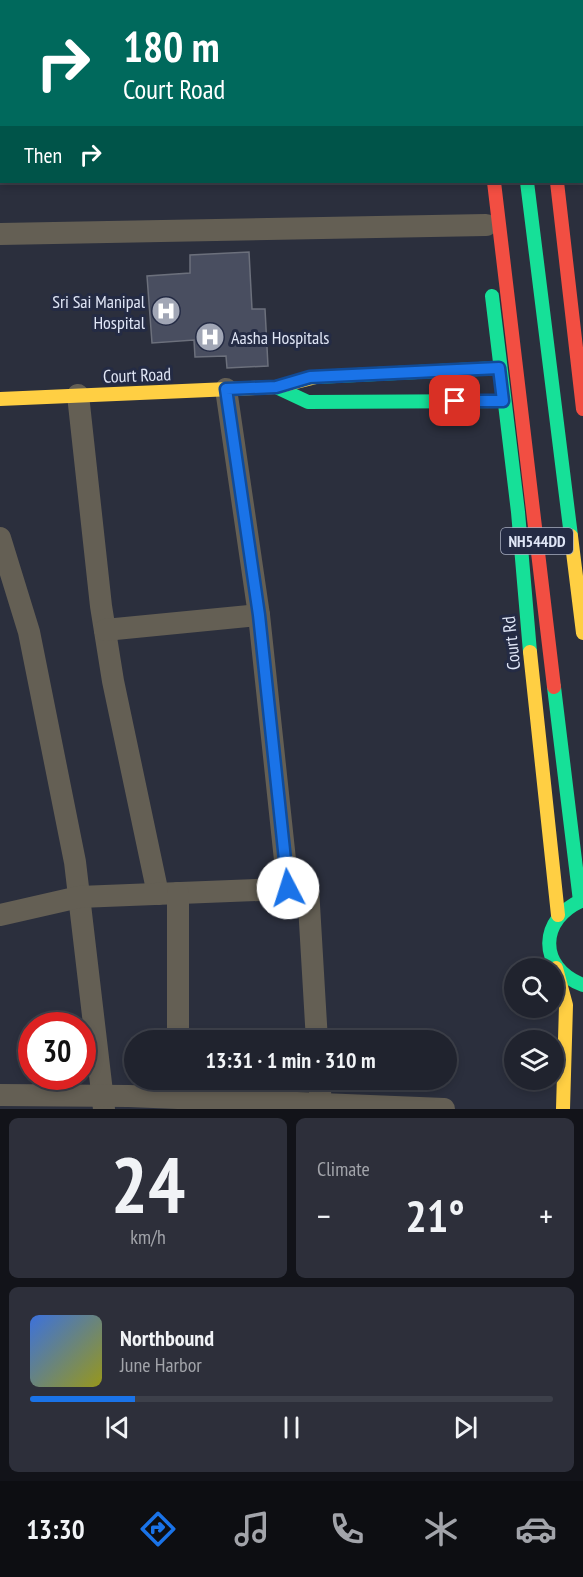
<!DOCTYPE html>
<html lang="en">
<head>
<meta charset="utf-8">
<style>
  :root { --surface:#20232e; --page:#2d2f3a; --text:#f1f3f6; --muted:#a2a4aa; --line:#3d404a; --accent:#1a73e8 }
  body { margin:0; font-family:"PT Sans Narrow",sans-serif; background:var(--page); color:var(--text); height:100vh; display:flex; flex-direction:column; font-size:22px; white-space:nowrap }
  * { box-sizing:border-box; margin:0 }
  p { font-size:20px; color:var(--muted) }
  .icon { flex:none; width:33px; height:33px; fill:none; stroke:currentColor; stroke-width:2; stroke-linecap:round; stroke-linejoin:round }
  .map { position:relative; height:1109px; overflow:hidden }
  .sheet { display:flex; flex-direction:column; gap:9px; padding:9px; background:#121319; flex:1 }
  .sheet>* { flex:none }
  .banner { position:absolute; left:0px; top:0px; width:584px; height:183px; box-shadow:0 3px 9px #0003,0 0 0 2px var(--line); background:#00695c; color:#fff; overflow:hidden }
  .buttons { position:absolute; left:504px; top:958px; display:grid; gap:12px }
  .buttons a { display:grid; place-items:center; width:60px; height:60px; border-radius:50%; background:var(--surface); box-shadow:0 3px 9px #0003,0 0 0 2px var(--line); font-size:30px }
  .speed { position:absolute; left:18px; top:1012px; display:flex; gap:12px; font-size:30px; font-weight:700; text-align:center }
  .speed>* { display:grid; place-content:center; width:78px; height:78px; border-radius:50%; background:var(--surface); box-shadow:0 3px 9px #0003,0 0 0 2px var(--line); line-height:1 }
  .speed .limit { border:9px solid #d22; background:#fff; color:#111 }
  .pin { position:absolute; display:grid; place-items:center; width:51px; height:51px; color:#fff; margin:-26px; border-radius:12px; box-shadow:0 3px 9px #0006 }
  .me { position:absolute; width:66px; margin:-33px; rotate:355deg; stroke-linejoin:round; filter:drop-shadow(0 0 4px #0008) }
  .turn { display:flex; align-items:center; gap:21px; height:126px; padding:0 24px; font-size:27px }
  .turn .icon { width:78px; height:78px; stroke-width:2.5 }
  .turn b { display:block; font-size:42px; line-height:51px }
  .then { display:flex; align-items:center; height:57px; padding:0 24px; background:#0003; gap:12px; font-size:22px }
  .big { font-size:45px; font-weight:700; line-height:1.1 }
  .sheet .tile { flex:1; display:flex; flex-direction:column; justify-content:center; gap:9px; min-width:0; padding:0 21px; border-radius:9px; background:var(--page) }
  .sheet .dial { align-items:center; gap:0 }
  .dial b { font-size:78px; line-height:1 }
  .song { display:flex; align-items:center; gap:18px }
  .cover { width:72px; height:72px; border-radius:9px; background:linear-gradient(135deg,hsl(220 70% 55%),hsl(60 70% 35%)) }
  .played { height:6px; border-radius:3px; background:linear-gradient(90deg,var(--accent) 20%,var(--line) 20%) }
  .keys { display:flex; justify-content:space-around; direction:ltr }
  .heat { display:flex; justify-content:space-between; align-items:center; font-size:33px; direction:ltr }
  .sheet .tiles { flex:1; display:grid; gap:9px; grid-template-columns:1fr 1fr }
  .tile:last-child { grid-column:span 2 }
  .trip { position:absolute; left:124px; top:1030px; width:333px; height:60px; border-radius:30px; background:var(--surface); box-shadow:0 3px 9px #0003,0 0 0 2px var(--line); font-weight:700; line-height:60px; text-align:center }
  .dock { display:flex; height:96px; justify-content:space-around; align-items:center; background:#0d0e12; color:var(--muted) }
  .dock .icon { width:42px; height:42px }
  .dock .active { color:var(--accent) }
  .dock b { font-size:27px; color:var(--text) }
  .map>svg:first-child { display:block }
  .building { fill:#494e60; stroke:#6c707c; stroke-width:1.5 }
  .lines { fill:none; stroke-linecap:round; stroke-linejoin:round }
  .street { stroke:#645f54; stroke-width:22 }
  .fast { stroke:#16e098; stroke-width:14 }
  .slow { stroke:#ffcf43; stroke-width:14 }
  .jam { stroke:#f24e42; stroke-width:14 }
  .route-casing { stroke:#114b97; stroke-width:15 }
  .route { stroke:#1a73e8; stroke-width:10 }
  .labels { text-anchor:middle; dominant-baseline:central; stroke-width:6; stroke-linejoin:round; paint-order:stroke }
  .shield { fill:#242b44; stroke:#a8aec1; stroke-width:1.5 }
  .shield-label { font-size:16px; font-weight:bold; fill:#e0e6f6 }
  .poi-label { font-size:18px; fill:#e0e6f6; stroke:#242b44; text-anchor:end }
  .street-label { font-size:18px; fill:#e0e6f6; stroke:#242b44 }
</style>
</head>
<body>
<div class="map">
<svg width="583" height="1109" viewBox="0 0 583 1109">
  <rect width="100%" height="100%" fill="#2b2f3d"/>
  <!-- building -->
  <polygon class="building" points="249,252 252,309 265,309 268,366 227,368 226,356 195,357 194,340 152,343 147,276 190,273 190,255"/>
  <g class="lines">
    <!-- street -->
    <g class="street">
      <polyline points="0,67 2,67"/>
      <polyline points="0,234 486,225"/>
      <polyline points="226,389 259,615 288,888"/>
      <polyline points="78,395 101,606 113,681 158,894"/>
      <polyline points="0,538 29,632 75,862 104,1109"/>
      <polyline points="105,630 259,615"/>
      <polyline points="0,915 79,897 308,888 317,1041"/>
      <polyline points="178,1041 178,893"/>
      <polyline points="319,1080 321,1103"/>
      <polyline points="0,1095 129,1096 444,1109"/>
    </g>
    <!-- fast -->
    <g class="fast">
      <polyline points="473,0 473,2"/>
      <polyline points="527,182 571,536"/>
      <polyline points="492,296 518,512 530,652"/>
      <polyline points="316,377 499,368"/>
      <polyline points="276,387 308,402 503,401"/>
      <polyline points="554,687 580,901"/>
      <path d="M583 900C539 918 537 968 583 985"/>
    </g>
    <!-- slow -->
    <g class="slow">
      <polyline points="0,399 276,387 316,377"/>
      <polyline points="571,536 583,633"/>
      <polyline points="530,652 558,915"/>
      <polyline points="556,968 566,1005 563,1109"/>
    </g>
    <!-- jam -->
    <g class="jam">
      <polyline points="504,0 505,2"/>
      <polyline points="536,0 536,2"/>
      <polyline points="494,182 554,687"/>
      <polyline points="557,182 583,409"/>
    </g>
  </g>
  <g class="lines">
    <!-- route casing -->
    <g class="route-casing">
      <polyline id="route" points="288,888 259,615 226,389 276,387 310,377 499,368 503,401 455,401"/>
    </g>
    <!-- route -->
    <use href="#route" class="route"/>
  </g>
  <!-- icons -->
  <defs>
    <g id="hospital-disc" transform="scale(1.5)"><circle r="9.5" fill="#a1a6b5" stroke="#242b44"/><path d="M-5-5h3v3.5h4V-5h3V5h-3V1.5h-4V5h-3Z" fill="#fff"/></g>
  </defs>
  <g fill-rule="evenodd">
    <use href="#hospital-disc" x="166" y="311"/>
    <use href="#hospital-disc" x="210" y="337"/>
  </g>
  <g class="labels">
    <!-- shield labels -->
    <rect class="shield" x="501" y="528" width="72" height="26" rx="4.5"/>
    <g class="shield-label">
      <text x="537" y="541">NH544DD</text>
    </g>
    <!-- poi labels -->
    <g class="poi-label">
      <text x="145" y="301">Sri Sai Manipal<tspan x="145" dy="21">Hospital</tspan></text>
      <text x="231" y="337" text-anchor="start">Aasha Hospitals</text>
    </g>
    <!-- street labels -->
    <g class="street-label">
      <text transform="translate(137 375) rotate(-2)">Court Road</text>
      <text transform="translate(511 643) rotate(-96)">Court Rd</text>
    </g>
  </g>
</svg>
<div class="buttons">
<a><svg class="icon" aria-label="search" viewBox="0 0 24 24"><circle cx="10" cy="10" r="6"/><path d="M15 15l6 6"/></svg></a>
<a><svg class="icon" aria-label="layers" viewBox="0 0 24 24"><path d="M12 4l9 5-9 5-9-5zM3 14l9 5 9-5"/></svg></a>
</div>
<div class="speed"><div class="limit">30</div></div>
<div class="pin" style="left:455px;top:401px;background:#d93025"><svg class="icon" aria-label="arrive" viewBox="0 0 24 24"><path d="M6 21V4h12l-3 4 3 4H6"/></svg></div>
<svg class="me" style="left:288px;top:888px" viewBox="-20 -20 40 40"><circle r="19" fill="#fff"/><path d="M0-13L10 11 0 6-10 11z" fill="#1a73e8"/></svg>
<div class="trip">13:31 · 1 min · 310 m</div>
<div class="banner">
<div class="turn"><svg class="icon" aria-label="right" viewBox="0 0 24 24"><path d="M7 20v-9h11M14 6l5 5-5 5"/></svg><div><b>180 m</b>Court Road</div></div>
<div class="then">Then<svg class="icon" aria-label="right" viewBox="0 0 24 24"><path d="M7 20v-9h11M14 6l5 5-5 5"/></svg></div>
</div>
</div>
<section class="sheet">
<div class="tiles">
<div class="tile dial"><b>24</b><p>km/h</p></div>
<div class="tile"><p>Climate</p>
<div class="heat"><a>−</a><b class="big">21°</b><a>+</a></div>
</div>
<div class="tile">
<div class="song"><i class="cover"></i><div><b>Northbound</b><p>June Harbor</p></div></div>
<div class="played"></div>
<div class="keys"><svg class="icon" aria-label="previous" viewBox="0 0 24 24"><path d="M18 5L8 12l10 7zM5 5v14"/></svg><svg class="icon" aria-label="pause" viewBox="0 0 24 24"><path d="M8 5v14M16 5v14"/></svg><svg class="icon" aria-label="next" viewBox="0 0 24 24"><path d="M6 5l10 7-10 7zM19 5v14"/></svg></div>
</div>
</div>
</section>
<nav class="dock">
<b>13:30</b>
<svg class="icon active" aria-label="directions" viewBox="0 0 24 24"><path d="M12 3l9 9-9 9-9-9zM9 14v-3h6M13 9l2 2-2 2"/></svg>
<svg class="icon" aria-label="music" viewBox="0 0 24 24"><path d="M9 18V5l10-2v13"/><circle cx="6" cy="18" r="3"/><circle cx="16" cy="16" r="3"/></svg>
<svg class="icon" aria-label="phone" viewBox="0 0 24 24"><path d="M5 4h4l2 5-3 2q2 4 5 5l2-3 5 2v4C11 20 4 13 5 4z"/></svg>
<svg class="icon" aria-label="climate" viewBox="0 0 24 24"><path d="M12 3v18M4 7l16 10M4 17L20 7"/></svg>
<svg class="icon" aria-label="car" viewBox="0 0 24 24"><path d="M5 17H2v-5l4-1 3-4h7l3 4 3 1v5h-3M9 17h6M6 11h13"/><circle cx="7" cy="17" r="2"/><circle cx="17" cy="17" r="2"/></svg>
</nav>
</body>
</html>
